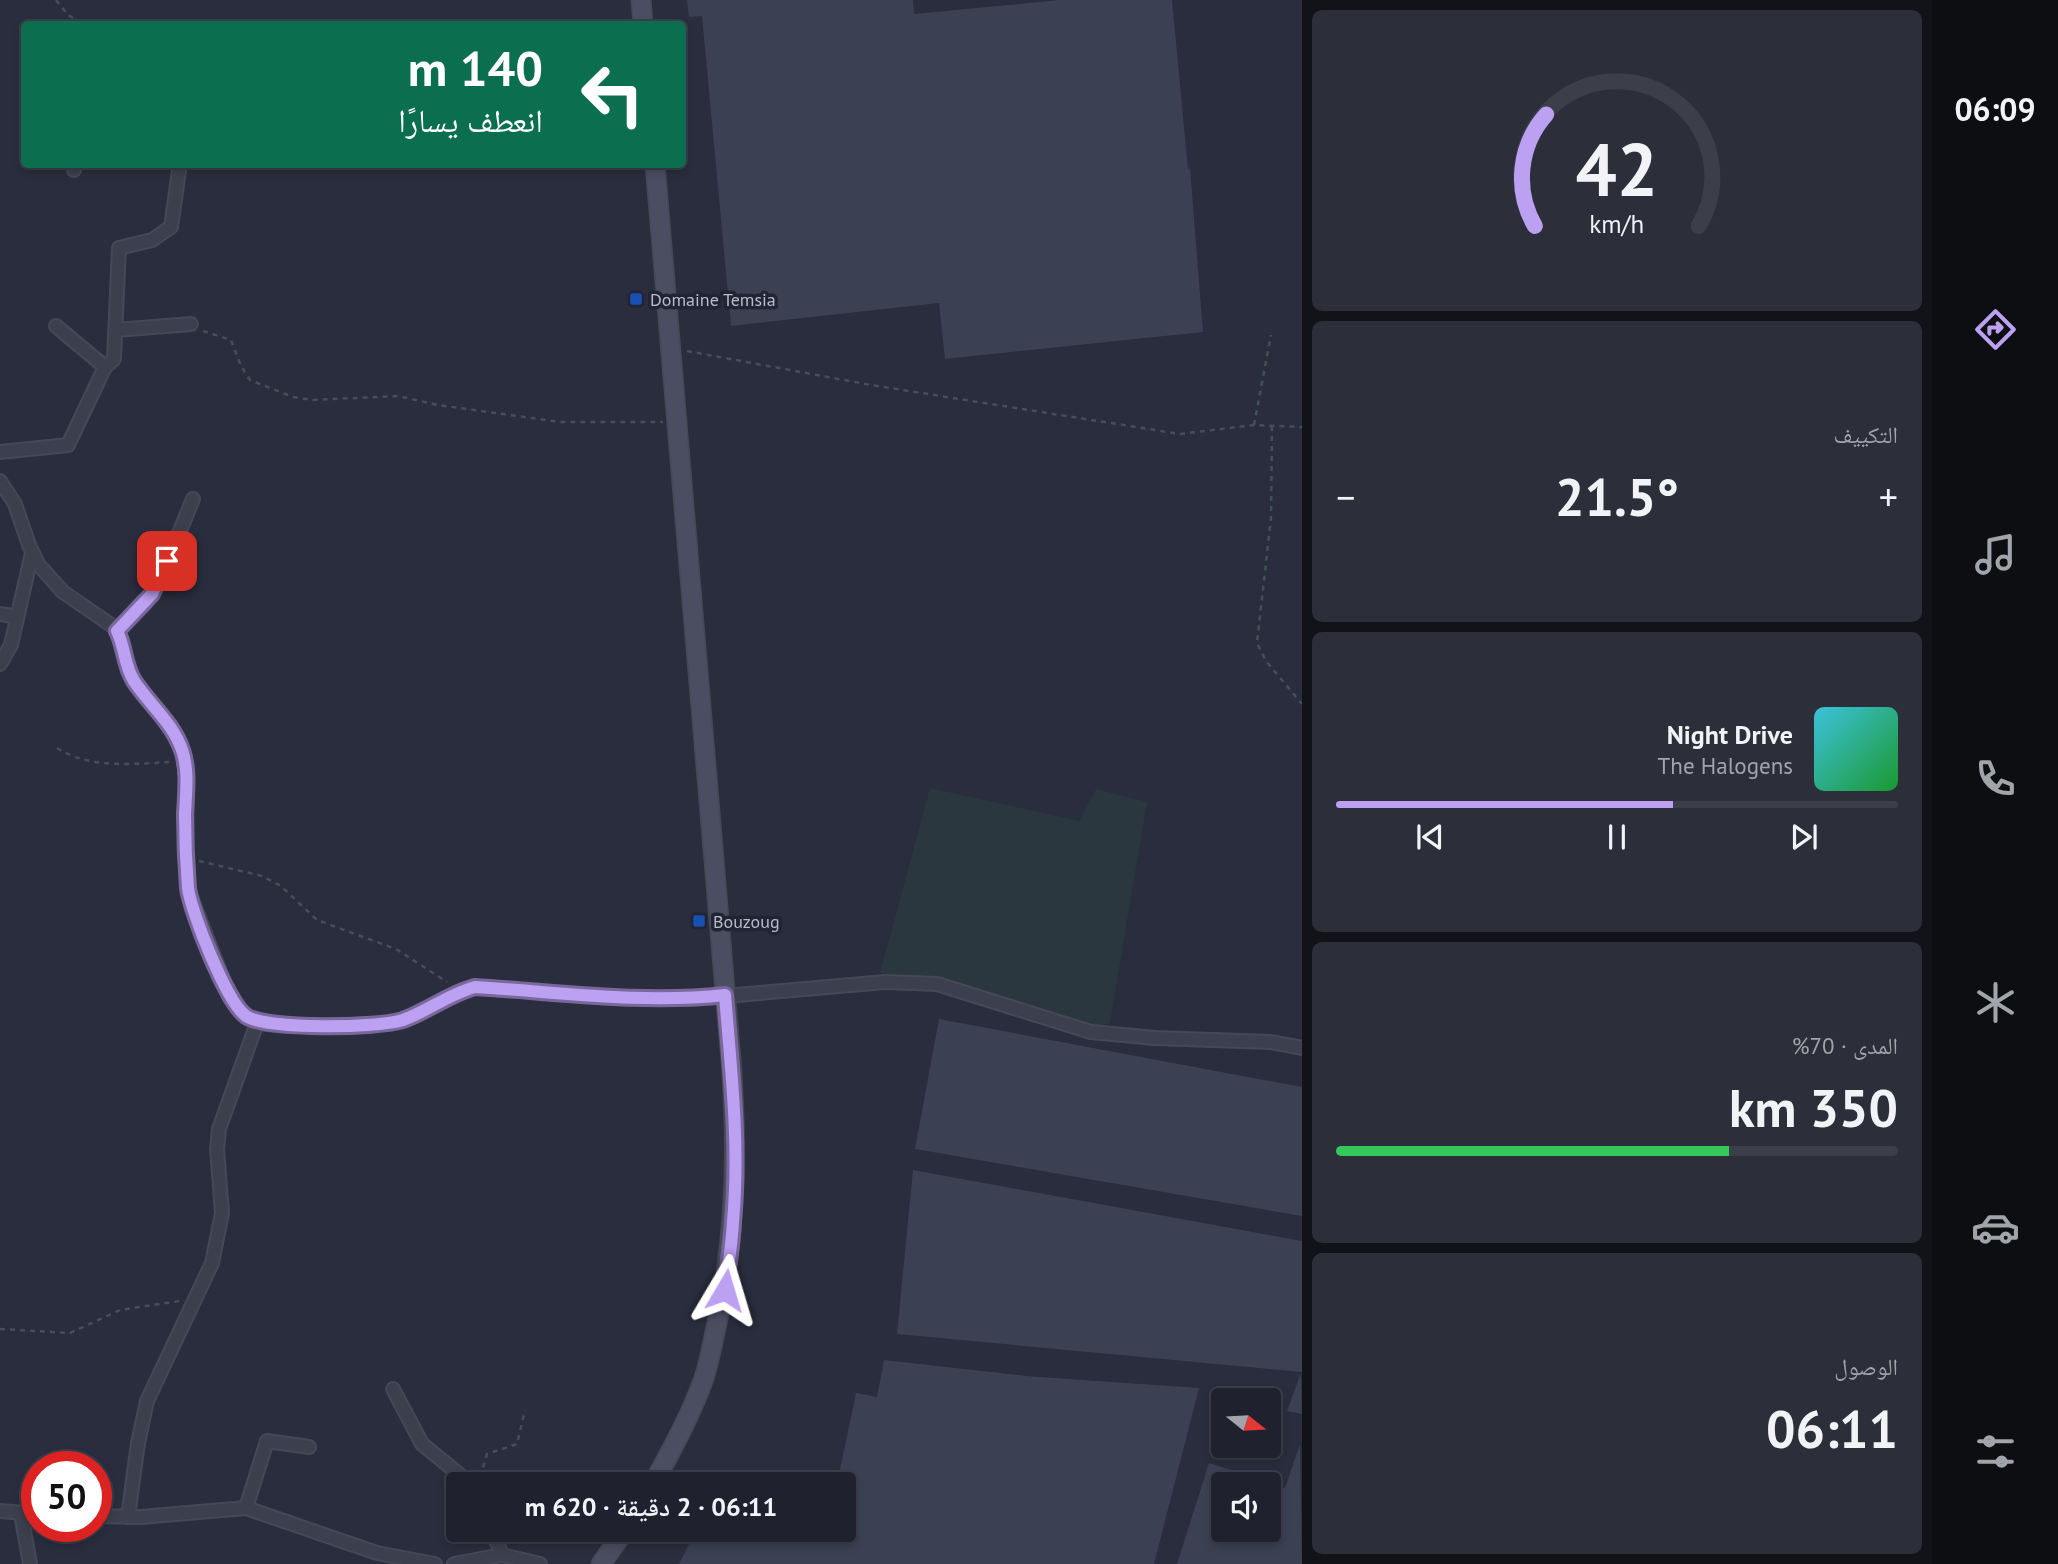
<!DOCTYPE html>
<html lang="ar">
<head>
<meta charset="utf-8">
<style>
  :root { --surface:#1f222e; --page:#2c2f3a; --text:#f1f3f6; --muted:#a1a4aa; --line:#3c3f4a; --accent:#bca0f2 }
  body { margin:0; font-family:"PT Sans","Noto Naskh Arabic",sans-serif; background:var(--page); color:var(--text); direction:rtl; height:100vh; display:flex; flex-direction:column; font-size:26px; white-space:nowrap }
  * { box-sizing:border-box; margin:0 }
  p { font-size:23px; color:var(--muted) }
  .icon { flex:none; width:38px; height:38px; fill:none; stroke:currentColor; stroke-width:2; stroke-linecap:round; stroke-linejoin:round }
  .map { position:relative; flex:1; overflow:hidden; direction:ltr }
  .sheet { display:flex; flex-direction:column; gap:10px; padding:10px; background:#111319; width:630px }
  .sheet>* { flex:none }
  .banner { position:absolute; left:21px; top:21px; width:665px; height:147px; border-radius:7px; box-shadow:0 4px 10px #0003,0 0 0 2px var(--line); direction:rtl; background:#0b6e4f; color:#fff; overflow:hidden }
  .needle { width:46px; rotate:108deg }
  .buttons { position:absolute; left:1211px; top:1388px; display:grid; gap:14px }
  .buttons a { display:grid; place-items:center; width:70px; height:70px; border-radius:7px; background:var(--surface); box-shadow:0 4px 10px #0003,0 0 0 2px var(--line); font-size:35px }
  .speed { position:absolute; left:21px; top:1451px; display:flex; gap:14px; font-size:35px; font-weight:700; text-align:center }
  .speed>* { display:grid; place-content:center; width:91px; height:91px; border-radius:50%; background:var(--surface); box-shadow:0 4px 10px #0003,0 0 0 2px var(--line); line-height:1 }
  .speed .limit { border:10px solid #d22; background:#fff; color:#111 }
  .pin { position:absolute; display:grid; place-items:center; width:60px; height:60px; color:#fff; margin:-30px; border-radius:14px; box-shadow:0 4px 10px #0006 }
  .me { position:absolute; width:77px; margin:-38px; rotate:7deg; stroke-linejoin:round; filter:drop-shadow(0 0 5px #0008) }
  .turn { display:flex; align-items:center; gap:24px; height:147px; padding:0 28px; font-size:32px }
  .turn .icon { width:91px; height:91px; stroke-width:2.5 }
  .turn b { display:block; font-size:49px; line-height:60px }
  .big { font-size:52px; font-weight:600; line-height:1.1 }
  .sheet .widget { flex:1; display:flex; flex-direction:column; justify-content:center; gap:10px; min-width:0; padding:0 24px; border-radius:10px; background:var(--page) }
  .sheet .dial { align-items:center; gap:0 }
  .dial svg { height:182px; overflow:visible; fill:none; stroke:var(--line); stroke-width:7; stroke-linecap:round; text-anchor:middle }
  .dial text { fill:var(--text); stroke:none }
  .song { display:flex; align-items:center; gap:21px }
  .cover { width:84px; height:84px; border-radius:10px; background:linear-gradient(135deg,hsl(190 70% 55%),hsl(130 70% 35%)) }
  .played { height:7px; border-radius:4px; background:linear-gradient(90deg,var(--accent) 60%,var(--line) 60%) }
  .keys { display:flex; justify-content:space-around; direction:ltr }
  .heat { display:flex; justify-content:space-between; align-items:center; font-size:38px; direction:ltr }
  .charge { height:10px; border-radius:5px; background:linear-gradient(90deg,#34c759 70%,var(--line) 0) }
  .trip { position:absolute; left:446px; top:1472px; width:410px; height:70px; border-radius:7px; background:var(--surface); box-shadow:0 4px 10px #0003,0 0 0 2px var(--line); font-weight:600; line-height:70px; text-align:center; direction:rtl }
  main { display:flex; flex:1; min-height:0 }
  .dock { display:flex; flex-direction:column; width:126px; justify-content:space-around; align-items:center; background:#0c0e12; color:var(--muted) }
  .dock .icon { width:49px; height:49px }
  .dock .on { color:var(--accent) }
  .dock b { font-size:32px; color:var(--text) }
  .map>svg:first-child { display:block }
  .green { fill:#2a373e }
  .building { fill:#3b4053 }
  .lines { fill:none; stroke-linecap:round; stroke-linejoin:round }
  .street-casing { stroke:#464857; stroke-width:16 }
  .secondary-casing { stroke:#464857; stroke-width:21 }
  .path { stroke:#435156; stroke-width:2.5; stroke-dasharray:5 5; stroke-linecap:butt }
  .street { stroke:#3c3f4d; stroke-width:12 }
  .secondary { stroke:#4b4e60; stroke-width:18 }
  .route-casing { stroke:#7a689d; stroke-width:18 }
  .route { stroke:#bca0f2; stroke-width:12 }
  .transit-dot { fill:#1a4fb4; stroke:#212433; stroke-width:2.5 }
  .labels { text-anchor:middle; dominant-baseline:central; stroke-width:7; stroke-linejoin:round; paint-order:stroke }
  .poi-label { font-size:18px; fill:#b9bbc8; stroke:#212433; text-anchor:start }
</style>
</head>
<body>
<main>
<nav class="dock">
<b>06:09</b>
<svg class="icon on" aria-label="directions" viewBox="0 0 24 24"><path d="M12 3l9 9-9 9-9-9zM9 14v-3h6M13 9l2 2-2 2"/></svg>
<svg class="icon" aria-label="music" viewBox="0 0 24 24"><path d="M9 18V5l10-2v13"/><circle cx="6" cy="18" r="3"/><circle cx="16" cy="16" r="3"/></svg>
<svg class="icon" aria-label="phone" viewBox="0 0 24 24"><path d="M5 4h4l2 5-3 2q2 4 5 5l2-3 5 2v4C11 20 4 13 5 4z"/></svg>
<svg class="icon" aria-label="climate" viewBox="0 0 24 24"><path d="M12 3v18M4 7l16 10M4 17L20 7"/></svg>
<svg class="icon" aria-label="car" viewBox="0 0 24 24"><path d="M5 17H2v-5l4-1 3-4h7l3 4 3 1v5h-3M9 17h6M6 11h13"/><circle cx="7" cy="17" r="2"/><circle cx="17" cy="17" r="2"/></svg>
<svg class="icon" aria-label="filters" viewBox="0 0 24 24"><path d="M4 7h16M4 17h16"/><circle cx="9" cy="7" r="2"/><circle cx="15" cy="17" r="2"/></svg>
</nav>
<section class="sheet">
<div class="widget dial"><svg viewBox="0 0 100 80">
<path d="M14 69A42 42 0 1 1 86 69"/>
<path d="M14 69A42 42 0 0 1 19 20" stroke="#bca0f2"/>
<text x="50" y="56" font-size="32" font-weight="700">42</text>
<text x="50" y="72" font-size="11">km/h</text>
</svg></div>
<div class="widget"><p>التكييف</p>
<div class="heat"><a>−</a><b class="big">21.5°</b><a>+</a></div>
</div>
<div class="widget">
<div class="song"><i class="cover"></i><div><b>Night Drive</b><p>The Halogens</p></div></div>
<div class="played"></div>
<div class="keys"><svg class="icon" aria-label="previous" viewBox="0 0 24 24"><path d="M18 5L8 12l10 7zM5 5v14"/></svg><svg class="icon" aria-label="pause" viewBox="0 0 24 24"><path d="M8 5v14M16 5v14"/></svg><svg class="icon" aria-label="next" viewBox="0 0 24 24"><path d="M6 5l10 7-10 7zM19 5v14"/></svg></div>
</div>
<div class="widget"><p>المدى · 70%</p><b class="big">350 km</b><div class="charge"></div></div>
<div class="widget"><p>الوصول</p><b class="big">06:11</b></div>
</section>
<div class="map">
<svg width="1302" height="1564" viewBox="0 0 1302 1564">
  <rect width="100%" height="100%" fill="#292d3d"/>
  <!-- green -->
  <polygon class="green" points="930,788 1079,821 1096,789 1147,802 1110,1023 1093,1028 962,987 880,973"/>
  <!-- building -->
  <g class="building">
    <polygon points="687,0 913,0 914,14 1059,0 1172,0 1188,169 1190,168 1203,332 945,359 939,303 731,326 702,16 689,17"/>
    <polygon points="939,1019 1302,1087 1302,1216 915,1149"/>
    <polygon points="913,1170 1302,1241 1302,1372 897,1334"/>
    <polygon points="884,1360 1026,1376 1199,1388 1154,1564 679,1564 696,1530 844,1530 844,1484 837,1484 856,1393 877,1397"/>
    <polygon points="1301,1373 1302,1414 1287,1411"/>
    <polygon points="1300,1444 1302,1564 1177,1564 1209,1463 1267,1482 1223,1484 1223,1530 1269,1530 1269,1483 1285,1488"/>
    <polygon points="724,1472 764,1477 764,1484 718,1484"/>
  </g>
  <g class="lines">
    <!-- street casing -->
    <g class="street-casing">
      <g id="street">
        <polyline points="74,170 74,164"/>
        <polyline points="116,330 191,324"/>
        <polyline points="105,367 114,359 119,248 152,240 171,227 180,164"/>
        <polyline points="0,452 68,445 105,367 56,326"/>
        <polyline points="0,481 15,504 29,545 38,564 63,592 114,627 122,640 128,671 174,734 182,751 187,781 186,858 189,892 231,1000 244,1014 257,1023 285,1026 382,1024 402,1020 458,992 475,987 621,998 691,999 885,982 937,984 1091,1032 1155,1038 1271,1042 1302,1048"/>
        <polyline points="0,614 17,617"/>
        <polyline points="117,631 144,605 159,582 193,499"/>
        <polyline points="0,664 11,645 32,553"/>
        <polyline points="393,1389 422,1444 471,1484"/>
        <polyline points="246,1508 267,1441 309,1447"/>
        <polyline points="0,1511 37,1514"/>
        <polyline points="21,1514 30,1564"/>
        <polyline points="96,1516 141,1517 246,1508 377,1553 435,1564"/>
        <polyline points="128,1517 138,1443 147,1401 212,1263 222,1213 217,1149 219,1129 257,1023"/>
        <polyline points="492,1530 502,1555"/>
        <polyline points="454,1564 502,1555 540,1564"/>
      </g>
    </g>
    <!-- secondary casing -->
    <g class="secondary-casing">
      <g id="secondary">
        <polyline points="641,0 643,24"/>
        <path d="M653 1484C672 1449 691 1415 704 1378 709 1363 712 1347 715 1332 736 1242 738 1152 731 1061L655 164"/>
        <polyline points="601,1564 625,1530"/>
      </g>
    </g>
    <!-- path -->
    <g class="path">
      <polyline points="56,0 68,15 83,24"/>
      <polyline points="203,331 231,340 241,366 250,380 293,397 313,400 398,396 438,405 560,422 663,422"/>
      <polyline points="687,351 871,385 1180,434 1254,425 1302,427"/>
      <polyline points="1254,425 1271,335"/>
      <polyline points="1272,426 1271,518 1257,643 1266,661 1302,704"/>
      <path d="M57 748C89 769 133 764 170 762"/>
      <polyline points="199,861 262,876 281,886 317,920 396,949 447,982"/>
      <polyline points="0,1329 70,1333 120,1310 180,1301"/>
      <polyline points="480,1477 487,1454 517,1444 525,1410"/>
    </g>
    <!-- street -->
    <use href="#street" class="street"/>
    <!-- secondary -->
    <use href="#secondary" class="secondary"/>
  </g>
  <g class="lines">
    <!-- route casing -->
    <g class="route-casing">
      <path id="route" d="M167 561 152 594 117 631C125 647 124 665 134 681 149 704 173 723 182 750 189 770 186 793 185 814 185 838 186 863 188 888 191 912 227 1003 246 1016 267 1030 378 1028 403 1020 428 1011 449 994 475 987 559 992 641 1004 725 995 731 1070 740 1146 733 1221 732 1244 728 1267 725 1290"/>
    </g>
    <!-- route -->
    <use href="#route" class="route"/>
  </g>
  <!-- markers -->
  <g class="transit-dot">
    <rect x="629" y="292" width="14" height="14" rx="3.5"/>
    <rect x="692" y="914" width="14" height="14" rx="3.5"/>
  </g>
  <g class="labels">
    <!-- poi labels -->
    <g class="poi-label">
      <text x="650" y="299">Domaine Temsia</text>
      <text x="713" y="921">Bouzoug</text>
    </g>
  </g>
</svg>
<div class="buttons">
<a><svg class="needle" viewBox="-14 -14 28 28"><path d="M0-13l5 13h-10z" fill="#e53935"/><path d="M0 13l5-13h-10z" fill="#a1a4aa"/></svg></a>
<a><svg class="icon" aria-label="sound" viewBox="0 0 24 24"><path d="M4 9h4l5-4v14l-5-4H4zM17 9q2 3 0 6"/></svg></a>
</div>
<div class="speed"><div class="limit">50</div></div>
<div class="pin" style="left:167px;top:561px;background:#d93025"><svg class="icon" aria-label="arrive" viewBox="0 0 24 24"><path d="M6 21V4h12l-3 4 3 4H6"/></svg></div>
<svg class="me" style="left:725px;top:1290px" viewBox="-20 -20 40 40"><path d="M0-17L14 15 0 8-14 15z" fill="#bca0f2" stroke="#fff" stroke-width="4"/></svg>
<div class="trip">06:11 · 2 دقيقة · 620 m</div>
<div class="banner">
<div class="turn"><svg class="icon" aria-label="left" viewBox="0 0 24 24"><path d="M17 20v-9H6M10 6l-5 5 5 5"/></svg><div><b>140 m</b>انعطف يسارًا</div></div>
</div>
</div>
</main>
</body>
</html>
